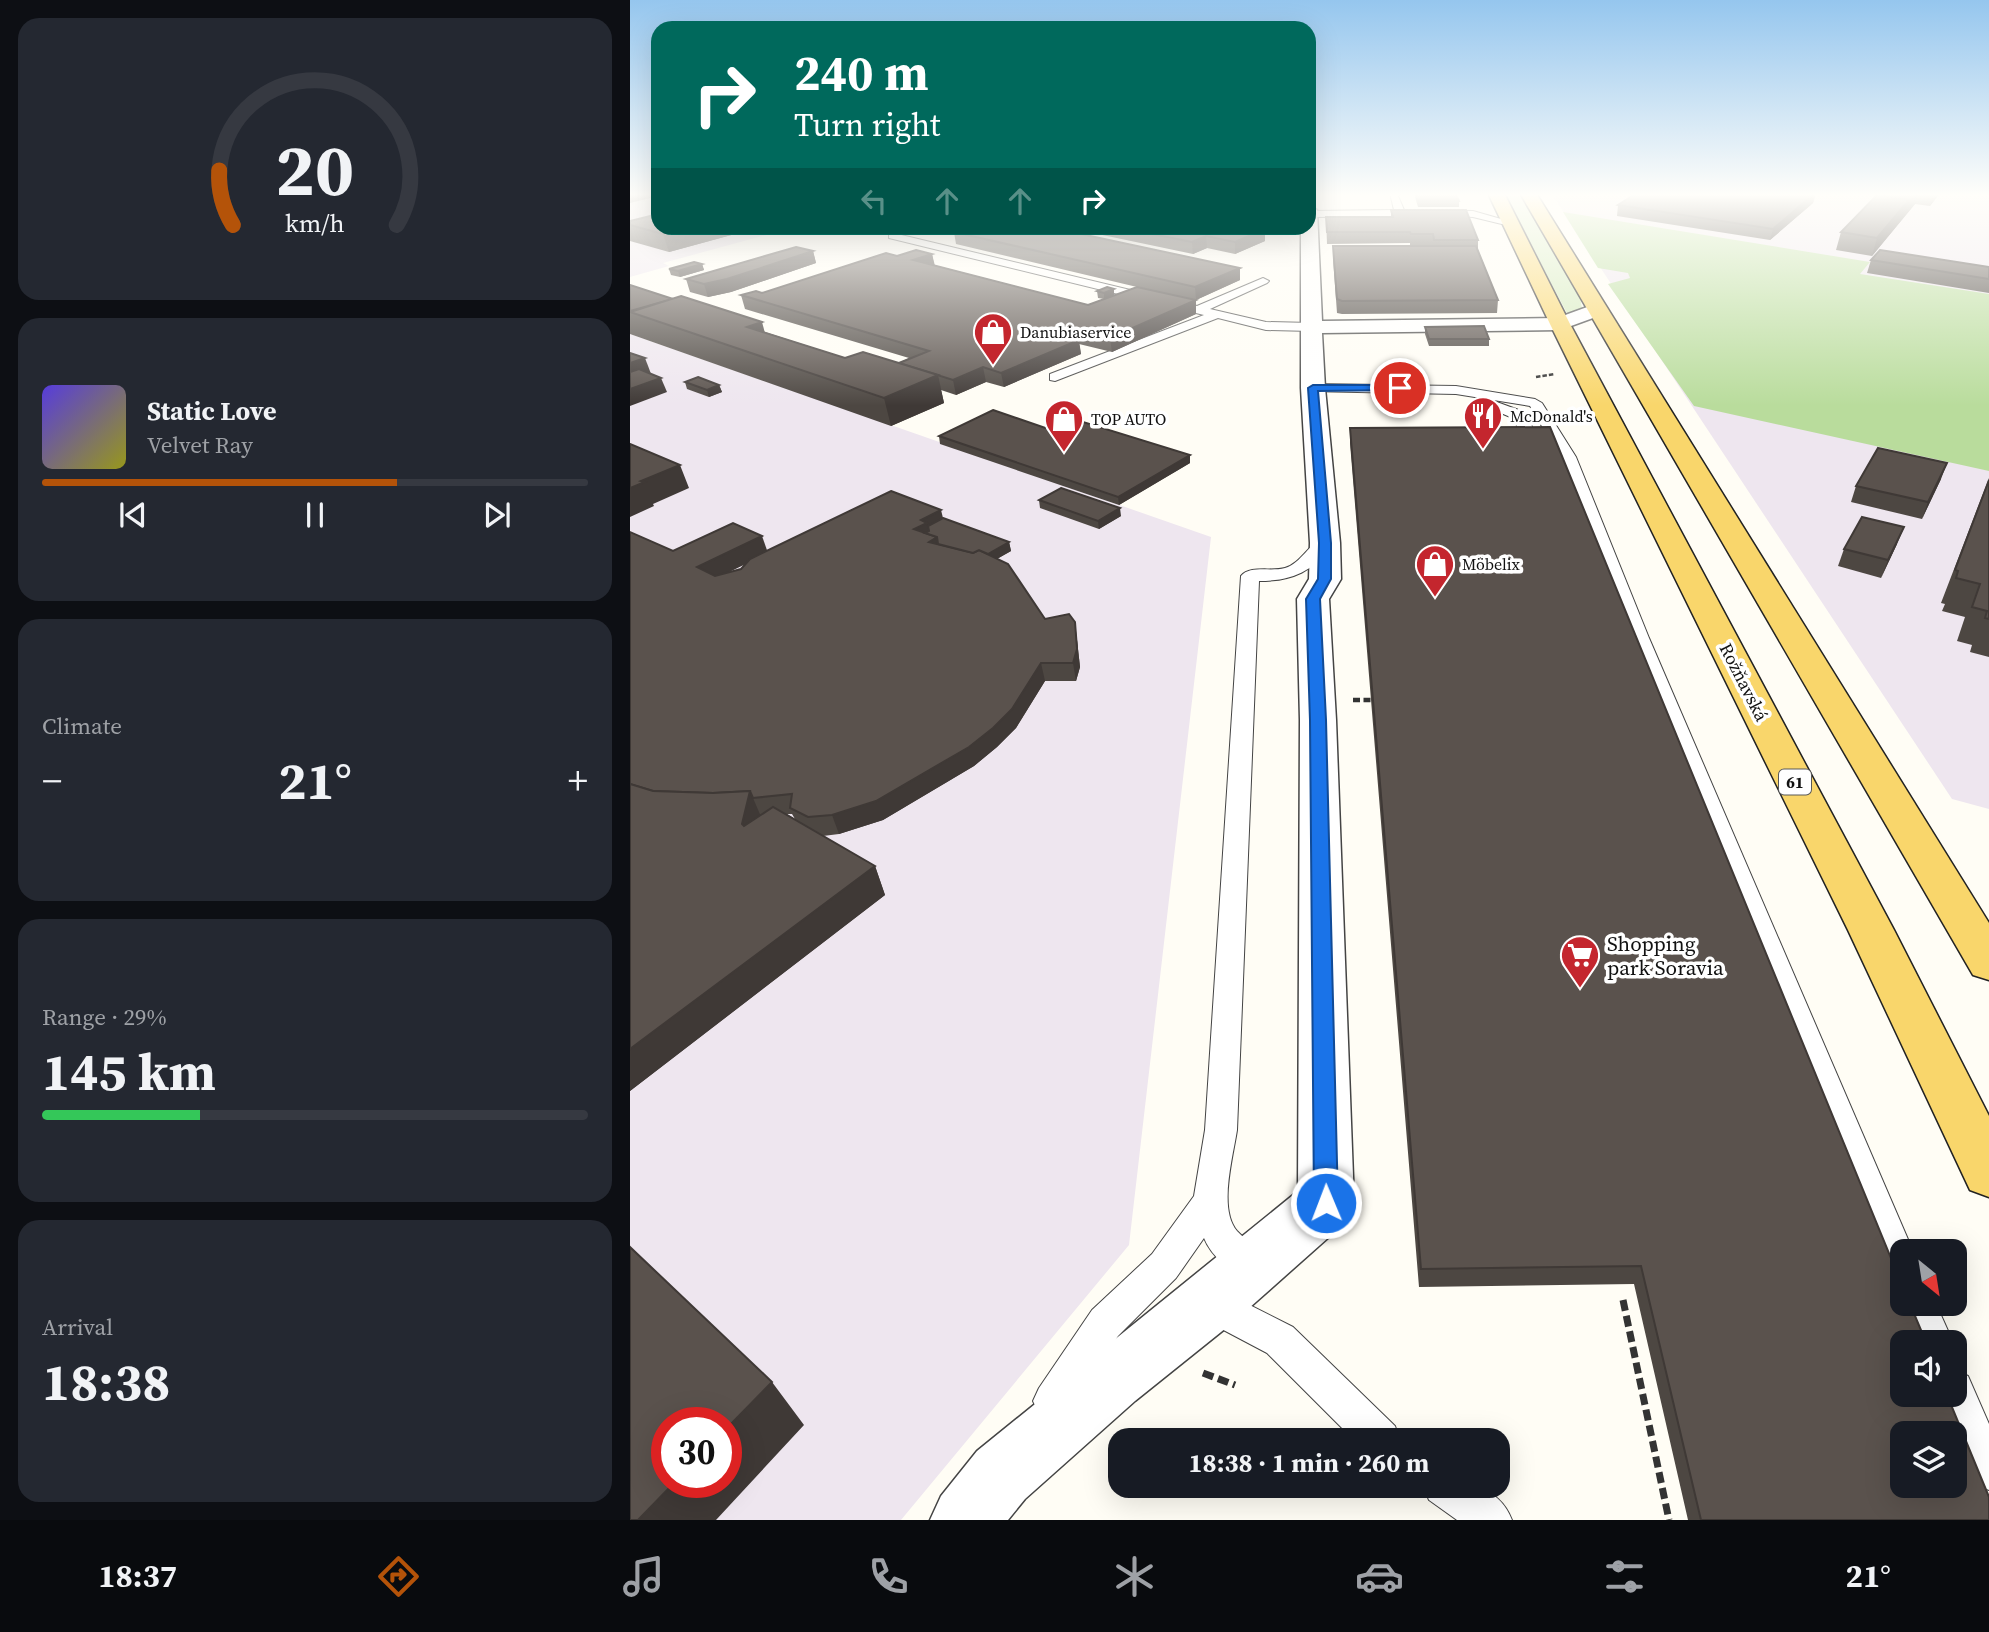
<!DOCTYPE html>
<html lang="en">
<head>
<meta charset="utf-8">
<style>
  :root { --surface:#171b24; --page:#242831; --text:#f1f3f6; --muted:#9ea1a6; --line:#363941; --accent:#b45309 }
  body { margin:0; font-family:"Source Serif 4",serif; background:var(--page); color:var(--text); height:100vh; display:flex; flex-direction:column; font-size:26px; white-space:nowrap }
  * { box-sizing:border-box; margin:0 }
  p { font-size:23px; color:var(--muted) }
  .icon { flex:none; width:38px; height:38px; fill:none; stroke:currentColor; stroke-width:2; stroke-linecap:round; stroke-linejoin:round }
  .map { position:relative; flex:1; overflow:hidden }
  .drawer { display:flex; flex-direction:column; gap:18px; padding:18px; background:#0d0f14; width:630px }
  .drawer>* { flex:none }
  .hud { position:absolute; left:21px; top:21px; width:665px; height:214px; border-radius:21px; box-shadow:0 7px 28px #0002; background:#00695c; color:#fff; overflow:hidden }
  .needle { width:46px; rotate:150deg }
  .tools { position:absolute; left:1260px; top:1239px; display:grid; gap:14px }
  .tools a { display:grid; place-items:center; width:77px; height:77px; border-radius:14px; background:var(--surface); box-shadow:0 7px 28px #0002; font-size:35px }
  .speed { position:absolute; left:21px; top:1407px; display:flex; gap:14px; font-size:35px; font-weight:700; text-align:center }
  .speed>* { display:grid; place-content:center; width:91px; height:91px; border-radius:50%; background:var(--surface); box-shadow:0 7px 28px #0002; line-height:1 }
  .speed .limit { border:10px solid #d22; background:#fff; color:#111 }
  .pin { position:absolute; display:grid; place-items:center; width:60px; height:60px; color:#fff; margin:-30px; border:4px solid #fff; border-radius:50%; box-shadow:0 2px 7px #0007 }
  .me { position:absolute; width:77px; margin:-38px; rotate:359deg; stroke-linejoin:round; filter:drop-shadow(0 0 5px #0008) }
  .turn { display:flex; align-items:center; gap:24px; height:147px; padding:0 28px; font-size:32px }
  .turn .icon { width:91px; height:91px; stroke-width:2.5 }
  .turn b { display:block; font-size:49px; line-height:60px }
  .lanes { display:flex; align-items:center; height:66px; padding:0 28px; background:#0003; justify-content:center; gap:35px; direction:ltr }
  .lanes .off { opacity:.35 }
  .big { font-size:52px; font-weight:700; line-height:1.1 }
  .drawer .widget { flex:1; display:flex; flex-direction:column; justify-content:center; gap:10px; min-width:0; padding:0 24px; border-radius:21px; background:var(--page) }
  .drawer .dial { align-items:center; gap:0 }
  .dial svg { height:182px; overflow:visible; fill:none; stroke:var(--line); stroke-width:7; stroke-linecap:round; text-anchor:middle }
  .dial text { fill:var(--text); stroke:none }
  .song { display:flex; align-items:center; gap:21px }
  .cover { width:84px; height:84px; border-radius:10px; background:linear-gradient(135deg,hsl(250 70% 55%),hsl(60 70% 35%)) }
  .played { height:7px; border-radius:4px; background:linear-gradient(90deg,var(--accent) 65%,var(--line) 65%) }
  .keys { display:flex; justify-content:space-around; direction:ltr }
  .heat { display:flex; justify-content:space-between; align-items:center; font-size:38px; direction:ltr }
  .charge { height:10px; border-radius:5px; background:linear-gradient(90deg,#34c759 29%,var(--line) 0) }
  .trip { position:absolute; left:478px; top:1428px; width:402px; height:70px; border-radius:21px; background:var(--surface); box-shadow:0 7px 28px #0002; font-weight:700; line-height:70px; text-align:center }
  .dock { display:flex; height:112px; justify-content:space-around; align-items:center; background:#090b0e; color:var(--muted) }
  .dock .icon { width:49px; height:49px }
  .dock .active { color:var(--accent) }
  .dock b { font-size:32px; color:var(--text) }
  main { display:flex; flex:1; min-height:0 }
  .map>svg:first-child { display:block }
  .industrial { fill:#eee6ef; fill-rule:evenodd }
  .green { fill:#d5ebbd }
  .forest { fill:#b9dc9c }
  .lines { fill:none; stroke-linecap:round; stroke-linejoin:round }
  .service-casing { stroke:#444; stroke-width:2 }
  .minor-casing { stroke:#444; stroke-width:3 }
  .primary-casing { stroke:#222; stroke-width:3 }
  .path-far2 { stroke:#333; stroke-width:2.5; stroke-dasharray:4.5 2; stroke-linecap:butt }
  .path-far1 { stroke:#333; stroke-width:4.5; stroke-dasharray:7 3.5; stroke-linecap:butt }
  .path { stroke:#333; stroke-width:7; stroke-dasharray:11 5; stroke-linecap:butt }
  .service { fill:#fff; fill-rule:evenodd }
  .minor { fill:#fff; fill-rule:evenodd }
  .primary { fill:#f9d66b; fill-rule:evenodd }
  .wall { fill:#4d4742; fill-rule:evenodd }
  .shaded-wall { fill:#3f3936 }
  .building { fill:#5a524d; stroke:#3f3936; stroke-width:2; fill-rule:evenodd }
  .route { fill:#1a73e8; stroke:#114b97; stroke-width:2 }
  .labels { text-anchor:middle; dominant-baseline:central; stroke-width:7; stroke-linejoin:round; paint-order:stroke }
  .far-poi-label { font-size:16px; fill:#111; stroke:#fff; text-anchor:start }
  .shield { fill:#fff; stroke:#585858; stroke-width:2 }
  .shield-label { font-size:16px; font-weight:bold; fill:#111 }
  .street-label { font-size:18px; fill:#111; stroke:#fff }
  .near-poi-label { font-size:21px; fill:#111; stroke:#fff; text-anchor:start }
</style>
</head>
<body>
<main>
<section class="drawer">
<div class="widget dial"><svg viewBox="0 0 100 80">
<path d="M14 69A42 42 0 1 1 86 69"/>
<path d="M14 69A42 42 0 0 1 8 45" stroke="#b45309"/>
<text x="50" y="56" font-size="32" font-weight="700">20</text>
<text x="50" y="72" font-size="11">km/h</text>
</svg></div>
<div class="widget">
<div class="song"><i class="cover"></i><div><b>Static Love</b><p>Velvet Ray</p></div></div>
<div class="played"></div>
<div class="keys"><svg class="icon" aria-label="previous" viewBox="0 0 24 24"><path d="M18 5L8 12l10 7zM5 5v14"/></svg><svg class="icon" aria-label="pause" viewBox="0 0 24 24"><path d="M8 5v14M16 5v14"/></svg><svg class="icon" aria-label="next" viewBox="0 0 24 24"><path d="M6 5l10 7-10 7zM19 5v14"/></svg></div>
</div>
<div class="widget"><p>Climate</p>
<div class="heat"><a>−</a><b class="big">21°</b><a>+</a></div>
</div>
<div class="widget"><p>Range · 29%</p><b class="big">145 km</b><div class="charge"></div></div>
<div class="widget"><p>Arrival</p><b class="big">18:38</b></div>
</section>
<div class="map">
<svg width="1359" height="1520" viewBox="0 0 1359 1520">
  <rect width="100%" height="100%" fill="#fffdf5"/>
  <!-- industrial -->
  <g class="industrial">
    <polygon points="0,193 28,193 28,228 162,228 33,263 39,266 0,277"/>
    <polygon points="921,193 1359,193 1359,809 1322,799"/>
    <path d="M0 334 581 537 499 1245 271 1520H0ZM37 1423H96V1482H37Z"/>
  </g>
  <!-- green -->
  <polygon class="green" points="873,193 890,193 950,297 952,308 939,317"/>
  <!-- forest -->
  <polygon class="forest" points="933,212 1240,262 1230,274 1359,294 1359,471 1064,406 978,284 1000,278 998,273 968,268"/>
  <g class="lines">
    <!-- service casing -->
    <g class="service-casing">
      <g id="service">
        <polygon points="760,193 771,193 768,196 774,210 843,211 885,223 880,226 843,217 823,216 679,217 679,211 764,210"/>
        <polygon points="263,233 567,306 633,278 639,281 637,283 580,309 636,322 682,323 688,327 682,331 636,330 588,318 425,381 420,380 420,374 574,315 259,238 259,234"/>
        <polygon points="683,384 826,386 905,399 912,403 946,457 1019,638 1283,1251 1272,1251 1272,1283 1260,1278 999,638 930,457 900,406 826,394 678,391 676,388"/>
        <polygon points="864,401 897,413 906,437 903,440 873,441 870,438 873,435 889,433 885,419 859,408 859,402"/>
        <path d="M695 538 704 543C684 571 663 581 629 581L607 1130C603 1157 588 1209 607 1231 619 1244 633 1248 640 1265L635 1277 623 1282C603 1274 582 1258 574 1238L546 1278 488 1336 435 1414 422 1420 409 1414 403 1401 409 1388 462 1310 522 1254 564 1196 575 1130 611 576C620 565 641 572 655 568 672 563 679 542 695 538Z"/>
        <polygon points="580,1285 663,1327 765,1426 770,1440 724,1440 637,1353 567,1316 562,1303 567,1290"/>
        <polygon points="1272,1299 1272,1304 1306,1304 1323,1342 1287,1342 1270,1304"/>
        <polygon points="1325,1370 1338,1376 1359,1424 1359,1490 1345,1484 1308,1395 1325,1395"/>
        <path d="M793 1486C829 1484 866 1480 882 1520H827L799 1500Z"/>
      </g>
    </g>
    <!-- minor casing -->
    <g class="minor-casing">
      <polygon id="minor" points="679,205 687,210 692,321 927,318 960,306 974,306 977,310 974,314 930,330 692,333 695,388 710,543 711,579 699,599 706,720 724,1203 716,1222 601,1324 505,1401 395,1499 378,1520 300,1520 311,1496 347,1451 668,1191 670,720 667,599 679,579 680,543 671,388 671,228 679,228"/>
    </g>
    <!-- primary casing -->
    <g class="primary-casing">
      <g id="primary">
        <polygon points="858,193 874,193 940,324 1264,930 1359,1116 1359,1197 1340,1190 1218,930 920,324"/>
        <polygon points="890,193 906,193 1359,923 1359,980 1343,975"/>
      </g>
    </g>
    <!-- path-far2 -->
    <polyline class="path-far2" points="906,377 925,374"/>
    <!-- path-far1 -->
    <polyline class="path-far1" points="723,700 741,700"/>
    <!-- path -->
    <g class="path">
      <polyline points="993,1300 1039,1520"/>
      <polyline points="573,1373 605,1385"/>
    </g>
    <!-- service -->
    <use href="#service" class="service"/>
    <!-- minor -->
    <use href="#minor" class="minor"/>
    <!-- primary -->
    <use href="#primary" class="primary"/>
  </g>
  <!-- wall -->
  <g class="wall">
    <polygon points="752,193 830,193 825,193 829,201 829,207 788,207 785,197 785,193"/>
    <polygon points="1186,193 1183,203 1140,240 987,216 988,205"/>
    <polygon points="1252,193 1310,193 1300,206 1285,204 1242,256 1206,250 1211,232"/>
    <polygon points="761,210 848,240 848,250 868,300 867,313 712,314 707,313 703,258 703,246 780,246 780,243 697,244 696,217 761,217"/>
    <polygon points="0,221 127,228 39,252 0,241"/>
    <polygon points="439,228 628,228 635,229 635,241 605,254 577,248 563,254"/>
    <polygon points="324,232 610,268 610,280 566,300 566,314 482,352 449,344 451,354 374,387 356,382 326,395 311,390 314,403 261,426 0,334 0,285 135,332 215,358 269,363 279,358 115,309 111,295 132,293 267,256 302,254 304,265 458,305 474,299 468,298 467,291 484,289 484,295 507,287 326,244"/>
    <polygon points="183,251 186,263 101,292 78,297 60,292 56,279"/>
    <polygon points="1241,260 1359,267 1359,293 1237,273"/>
    <polygon points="72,264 74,270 50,277 41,275 39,269"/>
    <polygon points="795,327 859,339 859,346 799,346 795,334"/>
    <polygon points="55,382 89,385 92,392 79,397 57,389"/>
    <polygon points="720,428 1359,1520 1058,1520 1004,1284 789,1287 720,443"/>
    <polygon points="427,432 560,463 489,505 310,444 309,436"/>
    <polygon points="1359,478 1359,657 1340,652 1342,645 1327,641 1335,617 1312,611 1315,604 1311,603"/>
    <polygon points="1311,479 1292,519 1221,502 1226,486"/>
    <polygon points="409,500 491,516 469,529 410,508"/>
    <path d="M313 518 379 542 381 551 367 559 415 619 447 640 450 667 446 681H415L386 728 367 747 344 766 253 820 209 834 193 836 245 866 255 895 0 1091V532L43 551H137ZM115 564 111 569 99 572ZM157 814H162L165 819Z"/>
    <polygon points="1267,544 1251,578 1208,566 1214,549"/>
  </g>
  <!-- shaded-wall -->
  <g class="shaded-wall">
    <polygon points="0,193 28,193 28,196 0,203"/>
    <polygon points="1186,193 1183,203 1140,240 1143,229"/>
    <polygon points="1289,193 1285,204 1242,256 1247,238 1279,200"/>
    <polygon points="1305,193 1310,193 1300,206 1304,195"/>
    <polygon points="58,228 127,228 39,252 33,234"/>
    <polygon points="635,229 635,241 605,254 605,242"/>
    <polygon points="576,236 577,248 563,254 562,242"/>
    <polygon points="183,251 186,263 101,292 78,297 74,284"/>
    <polygon points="302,254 305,266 283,260"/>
    <polygon points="72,264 74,270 50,277 48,271"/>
    <polygon points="610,268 610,280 566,300 565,287"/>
    <polygon points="484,289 484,295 474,299 474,293"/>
    <polygon points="566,300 566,314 482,352 480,338"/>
    <polygon points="132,322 139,348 117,327"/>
    <polygon points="433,327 434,341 420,332"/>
    <polygon points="449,340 451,354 374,387 371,373"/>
    <polygon points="15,358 23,379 0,387 0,363"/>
    <polygon points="353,367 356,382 326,395 323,380"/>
    <polygon points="308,375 314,403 261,426 254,398"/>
    <polygon points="31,378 37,392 0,406 0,389"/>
    <polygon points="89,385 92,392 79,397 77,390"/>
    <polygon points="560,455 560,463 489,505 488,497"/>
    <polygon points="1317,463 1311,479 1292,519 1298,502"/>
    <polygon points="50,465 59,488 23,504 24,506 0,517 0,488 11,481"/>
    <polygon points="490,508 491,516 469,529 468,521"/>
    <polygon points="311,510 315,526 286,538 284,529 291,520"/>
    <polygon points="1274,527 1267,544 1251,578 1258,560"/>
    <polygon points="132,536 138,553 74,584 67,567"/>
    <polygon points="307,537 310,553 299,542"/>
    <polygon points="379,542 381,551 347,570 345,562"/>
    <polygon points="445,622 450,667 446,681 443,663"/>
    <polygon points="411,663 415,681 386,728 367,747 344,766 253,820 209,834 202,815"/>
    <polygon points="120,791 132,819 124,852 112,824"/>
    <polygon points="245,866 255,895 0,1091 0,1049"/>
    <polygon points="142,1382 174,1425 86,1520 8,1520 45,1482 96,1482 96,1429"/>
  </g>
  <!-- building -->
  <g class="building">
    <polygon points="785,193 825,193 829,201 788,201"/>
    <polygon points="1007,193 1185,193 1143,229 988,205"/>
    <polygon points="1252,193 1288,193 1278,205 1279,200 1250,196"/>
    <polygon points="1247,195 1279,200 1247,238 1211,232"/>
    <polygon points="761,210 836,210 848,240 804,240 803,234 781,234 780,232 697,232 696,217 763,217"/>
    <polygon points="28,214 28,228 58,228 33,234 0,225 0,221"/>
    <polygon points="338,228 423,228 610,268 565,287 324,232"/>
    <polygon points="492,228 627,228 635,229 605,242 576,236 562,242"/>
    <polygon points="703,246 846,246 868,300 712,301 707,299"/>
    <polygon points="166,247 183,251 97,279 74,284 56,279"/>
    <polygon points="286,250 302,254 283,260 458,305 507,287 566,300 480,338 433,327 420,332 449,340 371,373 353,367 323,380 269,363 299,351 111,295 126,291 132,293 256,253 267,256"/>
    <polygon points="1250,250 1359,267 1359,279 1241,260"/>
    <polygon points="64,262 72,264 48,271 39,269"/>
    <polygon points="0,285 43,299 0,311"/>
    <polygon points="477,287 484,289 474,293 467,291"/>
    <polygon points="51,296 132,322 117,327 215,358 233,352 308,375 254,398 0,312"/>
    <polygon points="854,326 859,339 799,339 795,327"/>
    <polygon points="0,353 15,358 0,363"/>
    <polygon points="9,369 31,378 0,389 0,372"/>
    <polygon points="68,377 89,385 77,390 55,382"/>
    <polygon points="363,410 427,432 450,421 560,455 488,497 309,436"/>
    <path d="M920 427 1272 1285V1304H1280L1296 1342H1272V1395H1317L1359 1497V1520H1071L1011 1266 791 1269 720 428ZM1272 1433H1325V1486H1272Z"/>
    <polygon points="0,444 50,465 11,481 15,482 0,488"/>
    <polygon points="1248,448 1317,463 1298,502 1226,486"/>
    <polygon points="1359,480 1359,619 1355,618 1357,611 1342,607 1350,584 1326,578 1328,571 1325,570"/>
    <polygon points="431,488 490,508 468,521 409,500"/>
    <polygon points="261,491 311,510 291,520 297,523 284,529 307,537 299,542 343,553 349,550 378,564 415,619 439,614 445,622 447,649 443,663 411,663 382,709 363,728 339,747 246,801 202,815 178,817 160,808 162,794 123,798 120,791 83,793 23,791 0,784 0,532 43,551 103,523 132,536 67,567 85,576 111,569 120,559"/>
    <polygon points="1232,517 1274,527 1258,560 1214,549"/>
    <polygon points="313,518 379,542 358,554 349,550 343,553 308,544 307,537 295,533 299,531 298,526"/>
    <polygon points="0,784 23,791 83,793 120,791 112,824 114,826 143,807 245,866 0,1049"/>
    <polygon points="0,1247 142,1382 96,1429 96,1423 37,1423 37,1482 45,1482 8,1520 0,1520"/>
  </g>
  <!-- sky -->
  <linearGradient id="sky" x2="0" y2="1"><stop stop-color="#95c6ee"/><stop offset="0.48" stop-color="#fffefa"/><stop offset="1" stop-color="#fffefa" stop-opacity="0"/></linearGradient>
  <rect width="1359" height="406" fill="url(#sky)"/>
  <!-- route -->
  <polygon class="route" points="770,385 773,386 773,390 688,391 701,543 701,579 690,599 696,720 708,1203 704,1211 696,1214 688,1211 684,1203 680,720 676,599 688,579 689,543 678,388 683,385"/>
  <!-- icons -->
  <defs>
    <g id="shop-pin" transform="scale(2.0125)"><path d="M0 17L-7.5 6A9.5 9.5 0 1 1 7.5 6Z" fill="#c4262e" stroke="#fff"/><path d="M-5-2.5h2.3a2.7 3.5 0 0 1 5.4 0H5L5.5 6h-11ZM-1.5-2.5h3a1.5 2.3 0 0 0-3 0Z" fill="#fff"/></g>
    <g id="restaurant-pin" transform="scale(2.0125)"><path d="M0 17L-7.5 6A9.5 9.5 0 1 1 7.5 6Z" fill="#c4262e" stroke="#fff"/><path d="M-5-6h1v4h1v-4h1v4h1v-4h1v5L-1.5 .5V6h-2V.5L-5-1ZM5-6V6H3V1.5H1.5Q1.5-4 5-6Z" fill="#fff"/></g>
    <g id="supermarket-pin" transform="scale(2.0125)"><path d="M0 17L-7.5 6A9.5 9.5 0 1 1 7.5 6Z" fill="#c4262e" stroke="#fff"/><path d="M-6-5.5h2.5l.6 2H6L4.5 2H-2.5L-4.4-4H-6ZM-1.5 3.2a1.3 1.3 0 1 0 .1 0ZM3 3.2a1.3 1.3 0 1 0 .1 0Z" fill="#fff"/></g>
  </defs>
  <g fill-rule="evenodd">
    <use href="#shop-pin" x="363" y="332"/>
    <use href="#restaurant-pin" x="853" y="416"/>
    <use href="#shop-pin" x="434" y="419"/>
    <use href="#shop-pin" x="805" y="564"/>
    <use href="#supermarket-pin" x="950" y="955"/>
  </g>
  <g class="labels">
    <!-- far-poi labels -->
    <g class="far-poi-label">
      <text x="390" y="332">Danubiaservice</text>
      <text x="880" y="416">McDonald's</text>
      <text x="461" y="419">TOP AUTO</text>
      <text x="832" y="564">Möbelix</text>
    </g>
    <!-- shield labels -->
    <rect class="shield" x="1149" y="769.5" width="32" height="25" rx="5"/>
    <g class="shield-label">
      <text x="1165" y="782">61</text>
    </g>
    <!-- street labels -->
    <g class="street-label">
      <text transform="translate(1114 682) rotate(63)">Rožňavská</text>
    </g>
    <!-- near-poi labels -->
    <g class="near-poi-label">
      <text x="977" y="943">Shopping<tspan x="977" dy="24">park Soravia</tspan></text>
    </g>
  </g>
</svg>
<div class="tools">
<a><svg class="needle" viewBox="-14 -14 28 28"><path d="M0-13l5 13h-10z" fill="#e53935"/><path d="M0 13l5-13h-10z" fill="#9ea1a6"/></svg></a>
<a><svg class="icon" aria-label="sound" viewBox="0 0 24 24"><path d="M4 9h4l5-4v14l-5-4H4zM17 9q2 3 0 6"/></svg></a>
<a><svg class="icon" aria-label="layers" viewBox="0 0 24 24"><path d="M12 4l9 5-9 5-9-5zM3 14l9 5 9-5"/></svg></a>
</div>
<div class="speed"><div class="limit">30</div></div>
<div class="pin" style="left:770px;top:388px;background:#d93025"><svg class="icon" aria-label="arrive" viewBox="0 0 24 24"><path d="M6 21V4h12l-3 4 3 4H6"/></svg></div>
<svg class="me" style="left:696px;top:1203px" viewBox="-20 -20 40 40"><circle r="17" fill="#1a73e8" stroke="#fff" stroke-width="3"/><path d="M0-11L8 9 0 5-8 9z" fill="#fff"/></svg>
<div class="trip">18:38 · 1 min · 260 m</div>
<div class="hud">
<div class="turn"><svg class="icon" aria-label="right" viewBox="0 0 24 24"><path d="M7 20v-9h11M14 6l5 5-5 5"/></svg><div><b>240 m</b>Turn right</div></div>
<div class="lanes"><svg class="icon off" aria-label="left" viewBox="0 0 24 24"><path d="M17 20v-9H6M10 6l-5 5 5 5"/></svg><svg class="icon off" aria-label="ahead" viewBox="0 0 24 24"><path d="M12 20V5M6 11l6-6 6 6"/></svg><svg class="icon off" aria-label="ahead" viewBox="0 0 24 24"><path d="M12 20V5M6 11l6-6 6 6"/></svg><svg class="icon" aria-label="right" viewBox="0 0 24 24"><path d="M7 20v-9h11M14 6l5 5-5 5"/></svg></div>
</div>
</div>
</main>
<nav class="dock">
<b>18:37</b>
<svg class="icon active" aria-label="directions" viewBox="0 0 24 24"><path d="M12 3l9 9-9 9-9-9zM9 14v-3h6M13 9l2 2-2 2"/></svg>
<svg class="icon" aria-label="music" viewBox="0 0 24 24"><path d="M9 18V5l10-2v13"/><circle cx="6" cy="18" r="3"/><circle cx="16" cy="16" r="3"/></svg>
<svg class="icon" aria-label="phone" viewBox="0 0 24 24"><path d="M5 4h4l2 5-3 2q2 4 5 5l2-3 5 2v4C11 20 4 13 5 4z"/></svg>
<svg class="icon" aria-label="climate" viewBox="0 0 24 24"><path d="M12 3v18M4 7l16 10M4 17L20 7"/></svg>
<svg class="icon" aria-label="car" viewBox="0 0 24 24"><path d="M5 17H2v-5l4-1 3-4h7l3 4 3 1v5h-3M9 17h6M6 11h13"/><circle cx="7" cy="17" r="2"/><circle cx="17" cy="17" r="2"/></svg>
<svg class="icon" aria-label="filters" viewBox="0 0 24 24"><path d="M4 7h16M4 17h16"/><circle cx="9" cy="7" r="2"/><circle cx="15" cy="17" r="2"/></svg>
<b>21°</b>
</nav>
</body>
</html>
